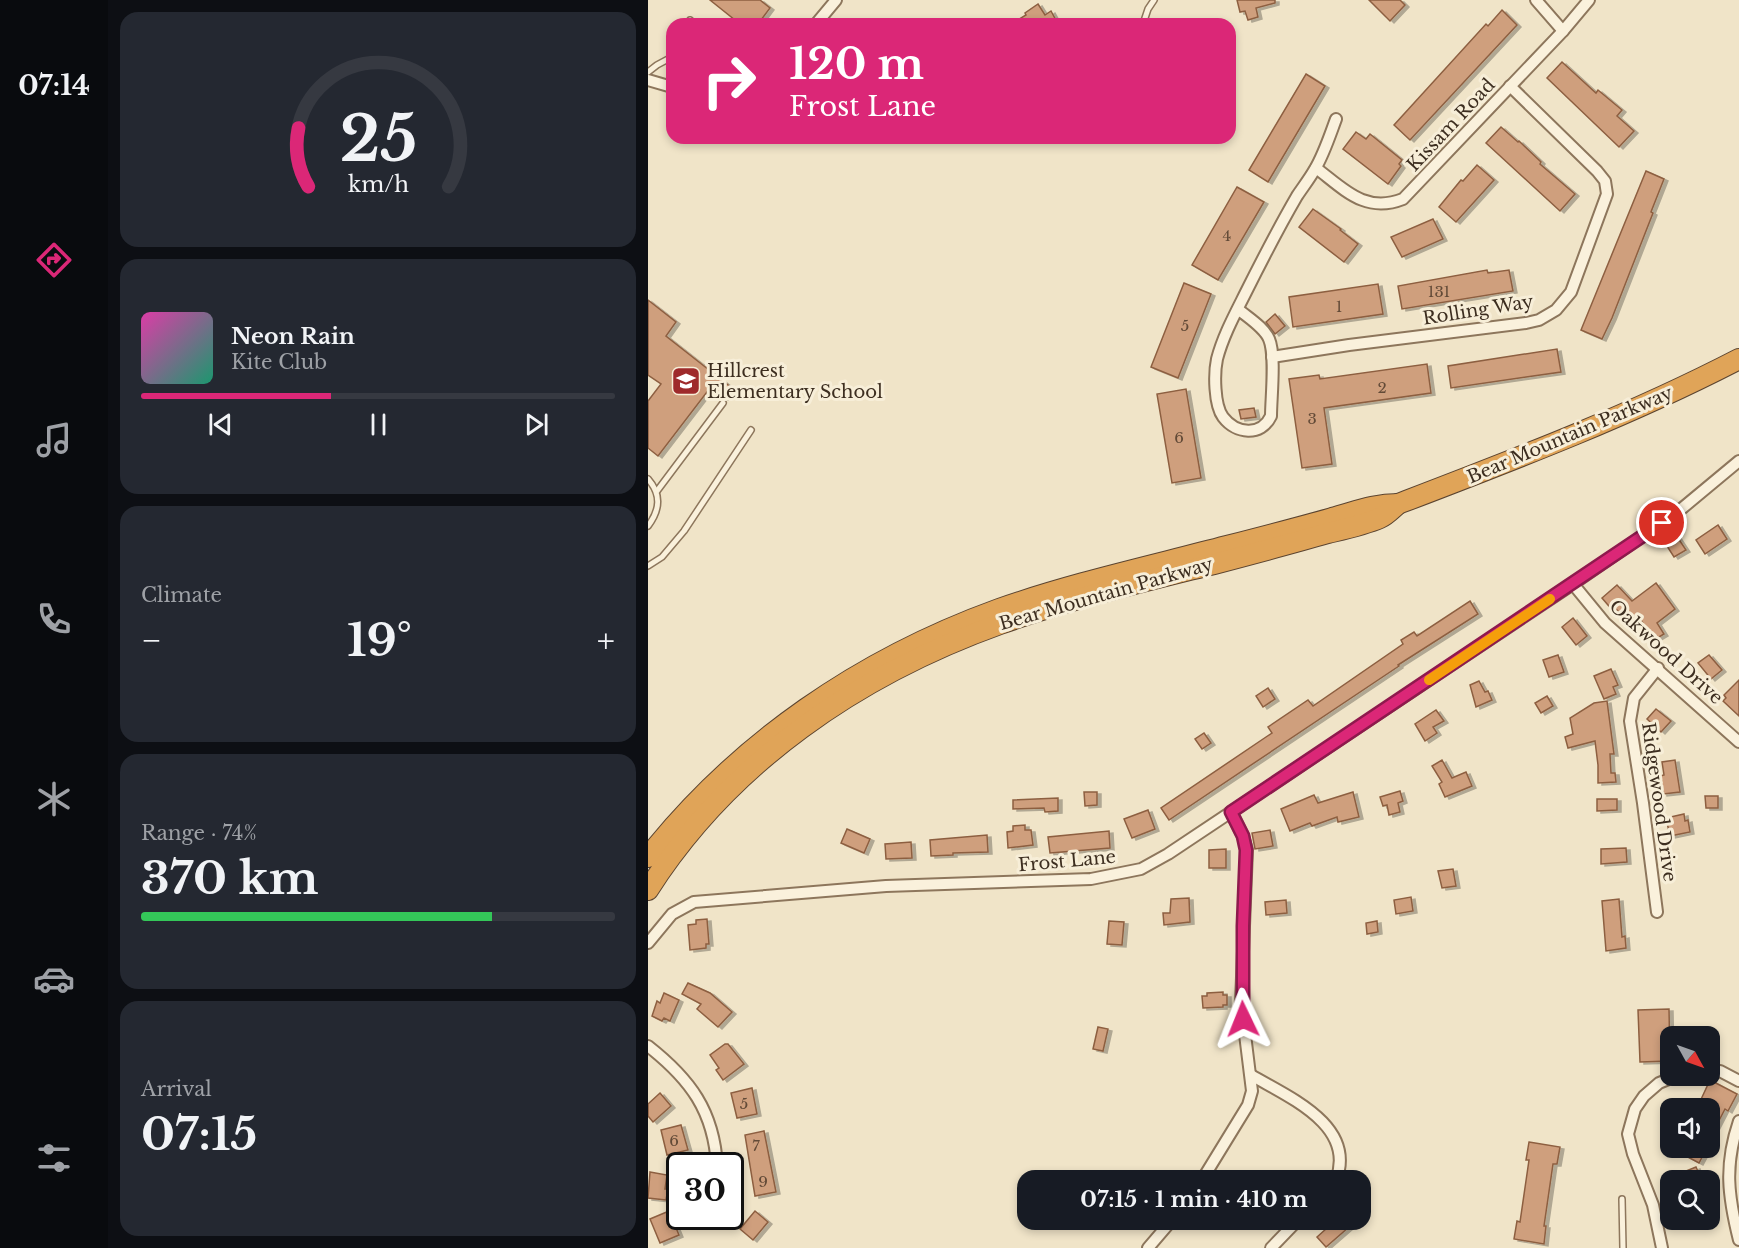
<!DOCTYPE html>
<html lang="en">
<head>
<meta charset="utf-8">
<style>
  :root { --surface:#171b24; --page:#242831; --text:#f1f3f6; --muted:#9ea1a6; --line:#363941; --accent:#db2777 }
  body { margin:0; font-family:"Libre Baskerville",serif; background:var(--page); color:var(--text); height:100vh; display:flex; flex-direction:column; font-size:22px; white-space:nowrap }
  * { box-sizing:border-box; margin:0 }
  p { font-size:20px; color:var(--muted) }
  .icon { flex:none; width:33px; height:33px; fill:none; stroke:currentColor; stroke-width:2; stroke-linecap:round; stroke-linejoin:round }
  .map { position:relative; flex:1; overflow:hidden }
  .drawer { display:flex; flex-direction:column; gap:12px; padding:12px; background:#0d0f14; width:540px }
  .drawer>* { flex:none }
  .hud { position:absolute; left:18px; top:18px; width:570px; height:126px; border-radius:18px; box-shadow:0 3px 9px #0003; background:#db2777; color:#fff; overflow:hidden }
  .needle { width:39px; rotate:130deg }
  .controls { position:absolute; left:1012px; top:1026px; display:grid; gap:12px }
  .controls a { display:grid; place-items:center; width:60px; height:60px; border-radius:12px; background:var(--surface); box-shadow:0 3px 9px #0003; font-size:30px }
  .speed { position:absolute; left:18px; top:1152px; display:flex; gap:12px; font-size:30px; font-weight:700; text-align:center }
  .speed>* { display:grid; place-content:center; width:78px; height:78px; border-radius:50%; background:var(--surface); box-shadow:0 3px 9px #0003; line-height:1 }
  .speed .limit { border:3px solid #111; border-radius:9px; background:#fff; color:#111 }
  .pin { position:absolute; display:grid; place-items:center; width:51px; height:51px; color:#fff; margin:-26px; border:3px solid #fff; border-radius:50%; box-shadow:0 2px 6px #0007 }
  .me { position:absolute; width:66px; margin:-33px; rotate:358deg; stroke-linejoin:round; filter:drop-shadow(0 0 4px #0008) }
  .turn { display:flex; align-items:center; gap:21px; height:126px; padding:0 24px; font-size:27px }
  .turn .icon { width:78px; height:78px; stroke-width:2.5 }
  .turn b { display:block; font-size:42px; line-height:51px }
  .big { font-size:45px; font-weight:700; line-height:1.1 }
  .drawer .card { flex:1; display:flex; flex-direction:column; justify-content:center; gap:9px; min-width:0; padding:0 21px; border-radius:18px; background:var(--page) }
  .drawer .dial { align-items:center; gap:0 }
  .dial svg { height:156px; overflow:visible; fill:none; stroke:var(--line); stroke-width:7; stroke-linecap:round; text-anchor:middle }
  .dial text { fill:var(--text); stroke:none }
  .song { display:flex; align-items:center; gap:18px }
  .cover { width:72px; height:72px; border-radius:9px; background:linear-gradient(135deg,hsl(320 70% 55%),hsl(160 70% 35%)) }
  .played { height:6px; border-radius:3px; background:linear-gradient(90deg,var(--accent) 40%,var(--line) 40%) }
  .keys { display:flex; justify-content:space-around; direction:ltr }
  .heat { display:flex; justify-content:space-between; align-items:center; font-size:33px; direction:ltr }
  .charge { height:9px; border-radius:4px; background:linear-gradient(90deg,#34c759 74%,var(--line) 0) }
  .trip { position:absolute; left:369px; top:1170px; width:354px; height:60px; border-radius:18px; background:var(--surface); box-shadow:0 3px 9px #0003; font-weight:700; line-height:60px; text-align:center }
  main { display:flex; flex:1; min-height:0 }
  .menu { display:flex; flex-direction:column; width:108px; justify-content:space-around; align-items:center; background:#090b0e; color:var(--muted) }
  .menu .icon { width:42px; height:42px }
  .menu .active { color:var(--accent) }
  .menu b { font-size:27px; color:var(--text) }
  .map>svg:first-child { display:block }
  .building { fill:#cf9f7d; stroke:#8d5f41; stroke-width:1.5; filter:url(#shadow) }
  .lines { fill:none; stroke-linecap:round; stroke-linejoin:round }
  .lane-casing { stroke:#8d765c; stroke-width:8 }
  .street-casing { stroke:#8d765c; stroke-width:14 }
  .highway-casing { stroke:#5b4430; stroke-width:22 }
  .lane { stroke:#faf1dc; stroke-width:5 }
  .street { stroke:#faf1dc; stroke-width:10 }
  .highway { stroke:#e0a458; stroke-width:20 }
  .route-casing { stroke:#8e194d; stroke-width:15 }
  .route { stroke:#db2777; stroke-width:10 }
  .slow { stroke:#f59e0b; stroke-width:10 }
  .labels { text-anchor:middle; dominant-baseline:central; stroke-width:6; stroke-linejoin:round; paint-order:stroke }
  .number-label { font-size:15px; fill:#624a37 }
  .street-label { font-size:18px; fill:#3d2e20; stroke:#f7eed8 }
  .poi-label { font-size:18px; fill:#3d2e20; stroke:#f7eed8; text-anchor:start }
</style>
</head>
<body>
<main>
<nav class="menu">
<b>07:14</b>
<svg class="icon active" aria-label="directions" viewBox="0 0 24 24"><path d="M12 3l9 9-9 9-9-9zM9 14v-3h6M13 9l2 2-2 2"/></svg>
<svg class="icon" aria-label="music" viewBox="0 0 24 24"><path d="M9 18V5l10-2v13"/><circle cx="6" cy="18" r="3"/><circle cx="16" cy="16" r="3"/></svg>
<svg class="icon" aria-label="phone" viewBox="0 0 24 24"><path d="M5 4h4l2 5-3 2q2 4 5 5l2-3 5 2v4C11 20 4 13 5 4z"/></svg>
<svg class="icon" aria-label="climate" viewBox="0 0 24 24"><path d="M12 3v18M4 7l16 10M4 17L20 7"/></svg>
<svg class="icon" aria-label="car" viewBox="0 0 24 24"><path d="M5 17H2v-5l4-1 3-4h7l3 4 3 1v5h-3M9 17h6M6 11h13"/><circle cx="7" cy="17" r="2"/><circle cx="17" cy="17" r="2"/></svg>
<svg class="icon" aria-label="filters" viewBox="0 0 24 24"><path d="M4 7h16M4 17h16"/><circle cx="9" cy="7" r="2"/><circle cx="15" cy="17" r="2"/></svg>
</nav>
<section class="drawer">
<div class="card dial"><svg viewBox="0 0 100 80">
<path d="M14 69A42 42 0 1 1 86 69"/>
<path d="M14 69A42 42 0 0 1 9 39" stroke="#db2777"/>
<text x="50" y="56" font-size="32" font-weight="700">25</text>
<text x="50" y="72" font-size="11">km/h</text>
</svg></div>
<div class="card">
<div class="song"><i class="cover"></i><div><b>Neon Rain</b><p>Kite Club</p></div></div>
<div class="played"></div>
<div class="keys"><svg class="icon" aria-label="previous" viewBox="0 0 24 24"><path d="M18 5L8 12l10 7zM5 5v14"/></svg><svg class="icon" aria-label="pause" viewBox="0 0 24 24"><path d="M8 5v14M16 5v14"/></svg><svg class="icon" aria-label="next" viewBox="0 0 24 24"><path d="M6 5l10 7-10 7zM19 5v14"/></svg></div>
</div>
<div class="card"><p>Climate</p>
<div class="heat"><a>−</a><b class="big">19°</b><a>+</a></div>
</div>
<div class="card"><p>Range · 74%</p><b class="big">370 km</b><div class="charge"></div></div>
<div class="card"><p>Arrival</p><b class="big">07:15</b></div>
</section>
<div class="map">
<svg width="1091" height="1248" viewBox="0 0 1091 1248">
  <defs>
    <filter id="shadow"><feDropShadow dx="4" dy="2" stdDeviation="0" flood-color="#0004"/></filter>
  </defs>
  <rect width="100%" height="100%" fill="#f0e4c8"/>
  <!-- building -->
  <g class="building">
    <polygon points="62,0 112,0 122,8 110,24 92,24"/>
    <polygon points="589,0 627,0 627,3 608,8 610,17 600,20 597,11 592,12"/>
    <polygon points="721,0 752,0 757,5 742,21"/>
    <polygon points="390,4 397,15 403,11 410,24 363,24 378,15 377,13"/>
    <polygon points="854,10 869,25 762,140 746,125 838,24 840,26"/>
    <polygon points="914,62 948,93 950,90 974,110 969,116 986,131 971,147 899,78"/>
    <polygon points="658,74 677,86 620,182 601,170"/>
    <polygon points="853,127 870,142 871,141 893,162 892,164 927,194 912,211 838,143"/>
    <polygon points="708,132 718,139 722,134 754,160 751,164 753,166 740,184 695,149"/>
    <polygon points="829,165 846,180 808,222 791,207 813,180 815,181"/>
    <polygon points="998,171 1016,179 1003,212 1005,213 964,318 954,339 933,330"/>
    <polygon points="589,187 616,202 570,280 544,265"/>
    <polygon points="665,209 693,229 692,230 710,244 696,262 651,227"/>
    <polygon points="785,219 795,239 754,257 743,237"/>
    <polygon points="839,270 840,273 861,270 865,291 754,309 750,286"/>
    <polygon points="536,283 563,294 530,378 503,367"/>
    <polygon points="730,284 735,314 645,327 641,297"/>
    <polygon points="0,300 28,322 18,336 84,388 76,398 62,388 10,456 0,448 0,401 13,384 0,375"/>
    <polygon points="627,314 637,326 627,334 618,322"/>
    <polygon points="909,349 913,372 803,388 800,366"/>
    <polygon points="779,364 783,393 676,408 684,464 654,468 641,379 671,375 672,379"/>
    <polygon points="538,389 553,478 524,483 509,394"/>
    <polygon points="606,408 608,417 593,419 591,410"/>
    <polygon points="1070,525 1079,539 1057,554 1048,540"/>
    <polygon points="1028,535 1038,550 1026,557 1017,543"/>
    <polygon points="1008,583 1027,609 1009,623 1016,634 1006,640 989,614 986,617 981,612 975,617 969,610 966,612 954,598 969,585 984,601"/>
    <polygon points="822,601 830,614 750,665 751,666 521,820 513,808 618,737 624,733 620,727 660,700 665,706 755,644 753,640 766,632 769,636"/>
    <polygon points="925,618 939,636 928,645 914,627"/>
    <polygon points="910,655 916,672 901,677 895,660"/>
    <polygon points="1061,655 1074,670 1063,679 1050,663"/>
    <polygon points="963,669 970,685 965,687 968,694 956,699 946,676"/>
    <polygon points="1091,680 1091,716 1075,701 1078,698 1076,695"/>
    <polygon points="831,681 837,692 840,691 844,700 828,707 822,685"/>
    <polygon points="620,688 627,699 615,707 608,696"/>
    <polygon points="899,696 905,706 893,713 887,703"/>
    <polygon points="959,701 966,754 962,754 963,773 967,773 968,782 950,783 950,765 947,741 920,748 917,737 925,734 922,718 946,703"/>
    <polygon points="1008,709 1023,721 1013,732 999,719"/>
    <polygon points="788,710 796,721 785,727 789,733 777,741 767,724"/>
    <polygon points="556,733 563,743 554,749 547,739"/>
    <polygon points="794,760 804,778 818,772 824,786 797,797 791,784 794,782 784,766"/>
    <polygon points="1027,760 1032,792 1015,794 1012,776 1016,775 1014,762"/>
    <polygon points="752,791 755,801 750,803 752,812 741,815 739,805 735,806 732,797"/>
    <polygon points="436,792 449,792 449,805 437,806"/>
    <polygon points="705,792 711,817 690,822 689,817 664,826 662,823 642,831 633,809 666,795 670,803"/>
    <polygon points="1057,796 1070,796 1070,808 1058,808"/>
    <polygon points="410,798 410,811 397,812 396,808 365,809 365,800"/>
    <polygon points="949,799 969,799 969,810 949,811"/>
    <polygon points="500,810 507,829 484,838 476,819"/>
    <polygon points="1036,814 1037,821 1040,820 1042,832 1022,836 1018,818"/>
    <polygon points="377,825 377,830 383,830 385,845 360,848 359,832 365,831 365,826"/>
    <polygon points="199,829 222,839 216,853 193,843"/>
    <polygon points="622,830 625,846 607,849 604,833"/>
    <polygon points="461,831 462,848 402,853 400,837"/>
    <polygon points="339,835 340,852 305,853 305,855 283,856 282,840"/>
    <polygon points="263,842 264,858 238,859 237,844"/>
    <polygon points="978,848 979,862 953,864 953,849"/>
    <polygon points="578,849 578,868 561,868 561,850"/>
    <polygon points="805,869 808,886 794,888 790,871"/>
    <polygon points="763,897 765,911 748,914 746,900"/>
    <polygon points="541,898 542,922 516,925 515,913 522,913 523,899"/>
    <polygon points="971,899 974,937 977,936 978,948 958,951 954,901"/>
    <polygon points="638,900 639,913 618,915 617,902"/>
    <polygon points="59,919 61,944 58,944 58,948 42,950 40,925 48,924 48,920"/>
    <polygon points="461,921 476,922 474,945 459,944"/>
    <polygon points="729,921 730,932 719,934 718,923"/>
    <polygon points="40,983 62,993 84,1012 70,1027 49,1009 53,1004 34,994"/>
    <polygon points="575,992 575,995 579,995 579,1005 575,1005 575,1007 555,1008 554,996 559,996 559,993"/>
    <polygon points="16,993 31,1000 22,1021 16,1018 14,1021 4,1016 9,1001 12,1003"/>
    <polygon points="1021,1009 1022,1061 992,1062 990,1010"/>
    <polygon points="450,1027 460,1029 455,1051 445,1049"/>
    <polygon points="77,1044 80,1044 96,1064 75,1080 68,1070 71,1068 62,1055"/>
    <polygon points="1062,1080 1089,1094 1080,1111 1077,1109 1062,1138 1062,1108 1049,1108"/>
    <polygon points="104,1088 109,1114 89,1118 83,1093"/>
    <polygon points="12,1093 23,1106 5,1122 0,1116 0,1104"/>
    <polygon points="33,1125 40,1150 19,1155 13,1130"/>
    <polygon points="116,1131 128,1192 107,1196 97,1135"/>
    <polygon points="881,1142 912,1147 909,1164 905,1164 896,1226 898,1226 896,1244 866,1239 869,1221 872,1222 881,1160 878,1160"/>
    <polygon points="1023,1148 1059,1148 1051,1163"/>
    <polygon points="1048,1167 1054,1180 1016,1180"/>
    <polygon points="2,1172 19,1175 17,1189 20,1189 18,1200 0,1198"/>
    <polygon points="21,1211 31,1235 12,1243 2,1219"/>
    <polygon points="107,1211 120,1222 105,1240 92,1229"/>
    <polygon points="688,1220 709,1220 678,1247 669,1237"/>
  </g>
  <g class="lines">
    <!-- lane casing -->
    <g class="lane-casing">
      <g id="lane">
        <polyline points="41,24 42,20"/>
        <polyline points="495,24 500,9 506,0"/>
        <polyline points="0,72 9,65 24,57"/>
        <path d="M0 479C14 495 12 510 0 526"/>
        <polyline points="9,491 75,403"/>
        <polyline points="0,566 14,557 36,531 103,430"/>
        <polyline points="974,1199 975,1248"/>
      </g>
    </g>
    <!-- street casing -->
    <g class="street-casing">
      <g id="street">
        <polyline points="888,0 915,31"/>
        <polyline points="168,24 188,0"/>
        <polyline points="0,80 24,87"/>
        <path d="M668 168C696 189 717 214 755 199L915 31 941 0"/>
        <path d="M590 309C599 317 616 327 621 339 628 355 623 398 623 416 613 437 588 434 575 417 566 405 566 373 569 359 575 336 587 314 598 292 614 260 631 227 649 196 655 187 662 178 667 169 676 154 682 135 688 119"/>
        <polyline points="624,357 701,345 878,323 891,320 908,310 923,292 959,194 957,181 949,171 862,86"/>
        <polyline points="925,584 957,623 1091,742"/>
        <polyline points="1009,912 995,803 982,721 986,698 1010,668"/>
        <polyline points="0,943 24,914 46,902 238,886 443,879 493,869 520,854 925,584 1032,510 1091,461"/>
        <path d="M0 1046C42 1079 66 1111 69 1166"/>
        <polyline points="1062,1071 1072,1071 1091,1081"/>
        <path d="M603 1075C640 1097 709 1125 688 1180"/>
        <path d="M1091 1121C1076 1165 1080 1196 1091 1240"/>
        <polyline points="554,1180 600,1105 604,1091 593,1002 599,850 595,836 583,812"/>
        <polyline points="500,1248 524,1220"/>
        <polyline points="623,1248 650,1220"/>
        <polyline points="1014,1248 1005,1205 985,1154 980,1134 987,1109 996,1096 1011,1083 1028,1076"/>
      </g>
    </g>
    <!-- highway casing -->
    <g class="highway-casing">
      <g id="highway">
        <path d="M0 857C91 742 213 659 351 609 425 583 503 566 579 546 614 537 649 528 684 518 707 512 725 504 750 504"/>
        <path d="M0 890C82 762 210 675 352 624 422 599 494 582 566 564 604 554 642 544 680 533 697 529 716 525 732 518 739 515 745 508 750 504 865 460 981 416 1091 359"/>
      </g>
    </g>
    <!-- lane -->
    <use href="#lane" class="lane"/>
    <!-- street -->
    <use href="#street" class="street"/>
    <!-- highway -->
    <use href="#highway" class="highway"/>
  </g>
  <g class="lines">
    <!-- route casing -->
    <g class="route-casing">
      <polyline id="route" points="595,1019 595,926 598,850 595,836 583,812 1014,523"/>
    </g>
    <!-- route -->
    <use href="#route" class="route"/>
    <!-- slow -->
    <polyline class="slow" points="781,680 902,599"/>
  </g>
  <!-- icons -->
  <defs>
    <g id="school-square" transform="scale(1.5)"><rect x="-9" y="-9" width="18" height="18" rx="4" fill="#9e2a2b" stroke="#f7eed8"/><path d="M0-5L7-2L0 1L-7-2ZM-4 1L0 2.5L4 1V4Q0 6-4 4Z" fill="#fff"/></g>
  </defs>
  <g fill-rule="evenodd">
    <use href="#school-square" x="38" y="381"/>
  </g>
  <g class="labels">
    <!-- number labels -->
    <g class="number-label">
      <text x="579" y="235">4</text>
      <text x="791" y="291">131</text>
      <text x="691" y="306">1</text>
      <text x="537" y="325">5</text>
      <text x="734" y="387">2</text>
      <text x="664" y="418">3</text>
      <text x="531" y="437">6</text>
      <text x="96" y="1103">5</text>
      <text x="26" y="1140">6</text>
      <text x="108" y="1145">7</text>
      <text x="115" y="1181">9</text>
    </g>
    <!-- street labels -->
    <g class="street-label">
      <text transform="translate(803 125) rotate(-47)">Kissam Road</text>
      <text transform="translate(830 310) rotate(-9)">Rolling Way</text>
      <text transform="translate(922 435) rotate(-23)">Bear Mountain Parkway</text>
      <text transform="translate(458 594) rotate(-16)">Bear Mountain Parkway</text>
      <text transform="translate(1018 652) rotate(42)">Oakwood Drive</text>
      <text transform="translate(1011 802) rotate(82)">Ridgewood Drive</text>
      <text transform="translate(419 861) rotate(-5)">Frost Lane</text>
    </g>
    <!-- poi labels -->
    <g class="poi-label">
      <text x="59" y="371">Hillcrest<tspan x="59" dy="21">Elementary School</tspan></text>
    </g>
  </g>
</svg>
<div class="controls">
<a><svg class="needle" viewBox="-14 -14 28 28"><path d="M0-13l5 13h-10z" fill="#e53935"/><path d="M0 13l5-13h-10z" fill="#9ea1a6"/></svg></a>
<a><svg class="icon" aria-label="sound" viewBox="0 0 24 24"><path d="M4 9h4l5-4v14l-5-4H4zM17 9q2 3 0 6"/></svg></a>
<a><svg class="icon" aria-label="search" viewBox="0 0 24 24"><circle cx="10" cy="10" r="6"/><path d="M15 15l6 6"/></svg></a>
</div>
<div class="speed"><div class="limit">30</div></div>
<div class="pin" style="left:1014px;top:523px;background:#d93025"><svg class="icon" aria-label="arrive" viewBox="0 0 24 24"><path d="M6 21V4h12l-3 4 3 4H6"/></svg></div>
<svg class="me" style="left:595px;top:1019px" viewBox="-20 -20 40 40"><path d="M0-17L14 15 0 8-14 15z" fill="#db2777" stroke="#fff" stroke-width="4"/></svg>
<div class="trip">07:15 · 1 min · 410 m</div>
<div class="hud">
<div class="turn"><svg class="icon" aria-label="right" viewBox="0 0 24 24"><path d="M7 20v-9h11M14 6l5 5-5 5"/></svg><div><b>120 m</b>Frost Lane</div></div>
</div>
</div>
</main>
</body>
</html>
